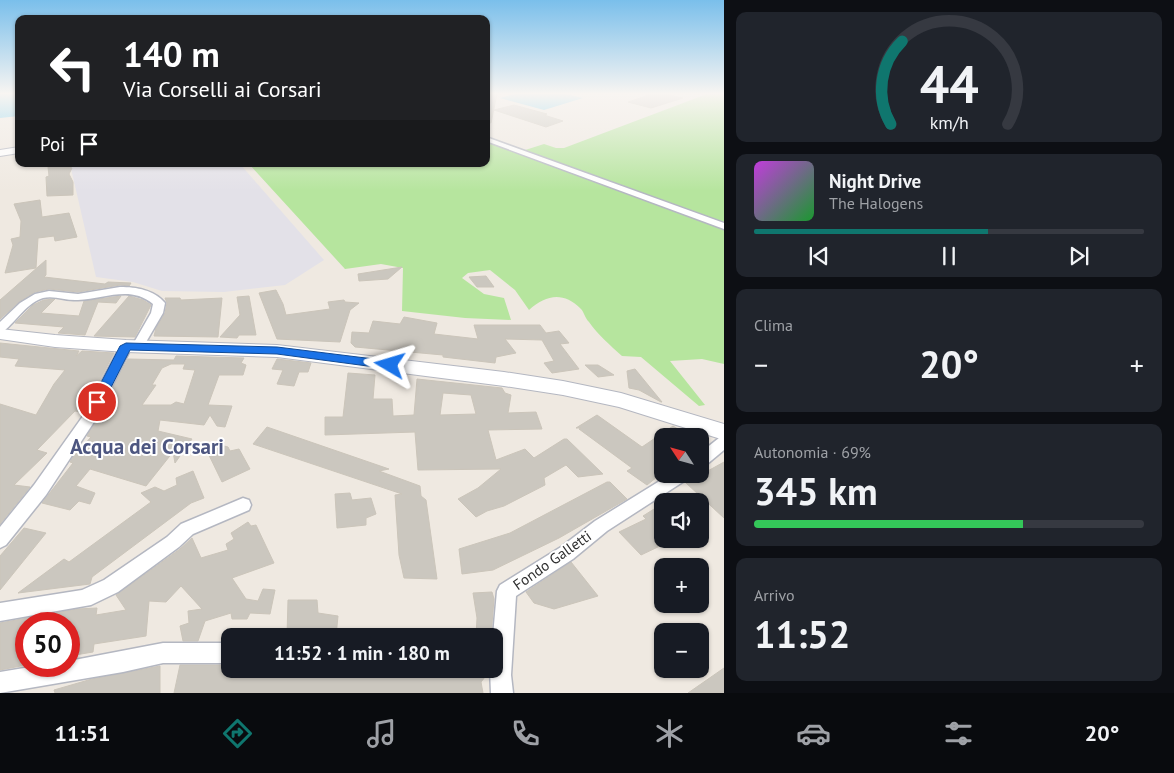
<!DOCTYPE html>
<html lang="it">
<head>
<meta charset="utf-8">
<style>
  :root { --surface:#171b24; --page:#20242c; --text:#f1f3f6; --muted:#9ea1a6; --line:#363941; --accent:#0f766e }
  body { margin:0; font-family:"PT Sans",sans-serif; background:var(--page); color:var(--text); height:100vh; display:flex; flex-direction:column; font-size:19px; white-space:nowrap }
  * { box-sizing:border-box; margin:0 }
  p { font-size:16px; color:var(--muted) }
  .icon { flex:none; width:28px; height:28px; fill:none; stroke:currentColor; stroke-width:2; stroke-linecap:round; stroke-linejoin:round }
  .map { position:relative; flex:1; overflow:hidden }
  .sheet { display:flex; flex-direction:column; gap:12px; padding:12px; background:#0d0f14; width:450px }
  .sheet>* { flex:none }
  .top-card { position:absolute; left:15px; top:15px; width:475px; height:152px; border-radius:10px; box-shadow:0 1px 4px #0004; background:#202124; color:#fff; overflow:hidden }
  .needle { width:32px; rotate:306deg }
  .controls { position:absolute; left:654px; top:428px; display:grid; gap:10px }
  .controls a { display:grid; place-items:center; width:55px; height:55px; border-radius:10px; background:var(--surface); box-shadow:0 1px 4px #0004; font-size:25px }
  .speed { position:absolute; left:15px; top:612px; display:flex; gap:10px; font-size:25px; font-weight:700; text-align:center }
  .speed>* { display:grid; place-content:center; width:65px; height:65px; border-radius:50%; background:var(--surface); box-shadow:0 1px 4px #0004; line-height:1 }
  .speed .limit { border:8px solid #d22; background:#fff; color:#111 }
  .pin { position:absolute; display:grid; place-items:center; width:42px; height:42px; color:#fff; margin:-21px; border:2px solid #fff; border-radius:50%; box-shadow:0 1px 5px #0007 }
  .me { position:absolute; width:55px; margin:-28px; rotate:277deg; stroke-linejoin:round; filter:drop-shadow(0 0 4px #0008) }
  .turn { display:flex; align-items:center; gap:18px; height:105px; padding:0 25px; font-size:22px }
  .turn .icon { width:65px; height:65px; stroke-width:2.5 }
  .turn b { display:block; font-size:35px; line-height:42px }
  .then { display:flex; align-items:center; height:48px; padding:0 25px; background:#0003; gap:10px; font-size:19px }
  .big { font-size:38px; font-weight:800; line-height:1.1 }
  .sheet .card { flex:1; display:flex; flex-direction:column; justify-content:center; gap:8px; min-width:0; padding:0 18px; border-radius:10px; background:var(--page) }
  .sheet .dial { align-items:center; gap:0 }
  .dial svg { height:130px; overflow:visible; fill:none; stroke:var(--line); stroke-width:7; stroke-linecap:round; text-anchor:middle }
  .dial text { fill:var(--text); stroke:none }
  .song { display:flex; align-items:center; gap:15px }
  .cover { width:60px; height:60px; border-radius:8px; background:linear-gradient(135deg,hsl(290 70% 55%),hsl(130 70% 35%)) }
  .played { height:5px; border-radius:2px; background:linear-gradient(90deg,var(--accent) 60%,var(--line) 60%) }
  .keys { display:flex; justify-content:space-around; direction:ltr }
  .heat { display:flex; justify-content:space-between; align-items:center; font-size:28px; direction:ltr }
  .charge { height:8px; border-radius:4px; background:linear-gradient(90deg,#34c759 69%,var(--line) 0) }
  .trip { position:absolute; left:221px; top:628px; width:282px; height:50px; border-radius:10px; background:var(--surface); box-shadow:0 1px 4px #0004; font-weight:800; line-height:50px; text-align:center }
  .tab-bar { display:flex; height:80px; justify-content:space-around; align-items:center; background:#090b0e; color:var(--muted) }
  .tab-bar .icon { width:35px; height:35px }
  .tab-bar .active { color:var(--accent) }
  .tab-bar b { font-size:22px; color:var(--text) }
  main { display:flex; flex:1; min-height:0 }
  .map>svg:first-child { display:block }
  .industrial { fill:#e3e1e8 }
  .green { fill:#b6e59e }
  .water { fill:#75cff0 }
  .building { fill:#cbc7bf; stroke:#cbc5ba; fill-rule:evenodd }
  .lines { fill:none; stroke-linecap:round; stroke-linejoin:round }
  .street-casing { stroke:#b4b7c1; stroke-width:3 }
  .secondary-casing { stroke:#b4b7c1; stroke-width:2 }
  .street { fill:#fff; fill-rule:evenodd }
  .secondary { fill:#fff; fill-rule:evenodd }
  .route { fill:#1a73e8; stroke:#114b97 }
  .labels { text-anchor:middle; dominant-baseline:central; stroke-width:4; stroke-linejoin:round; paint-order:stroke }
  .near-street-label { font-size:15px; fill:#2e2e2e; stroke:#fff }
  .near-district-label { font-size:21px; font-weight:bold; fill:#4d5680; stroke:#fff }
</style>
</head>
<body>
<main>
<div class="map">
<svg width="724" height="693" viewBox="0 0 724 693">
  <rect width="100%" height="100%" fill="#efe9e1"/>
  <!-- industrial -->
  <polygon class="industrial" points="70,164 240,164 324,260 285,285 224,292 162,291 133,282 96,277"/>
  <!-- green -->
  <path class="green" d="M707 94H724V364L702 359 670 361 705 405 699 406 641 357 622 356C610 345 598 335 589 322 585 318 584 312 581 309 563 291 546 295 529 310L515 290 490 270 468 273 462 278 484 294 504 298 511 320 465 318 402 311 403 268 381 264 345 269 249 164H486V141L519 152 544 144 556 148H564Z"/>
  <!-- water -->
  <g class="water">
    <polygon points="0,94 19,94 19,116 0,118"/>
    <polygon points="515,94 566,94 583,98 544,110 500,98"/>
  </g>
  <!-- building -->
  <g class="building">
    <polygon points="486,94 497,94 491,123 486,122"/>
    <polygon points="652,94 663,94 683,98 651,108 628,102"/>
    <polygon points="514,105 547,114 544,115 563,121 546,127 494,110"/>
    <polygon points="62,165 72,168 69,174 73,182 73,195 47,196 46,177 49,176 48,167"/>
    <polygon points="40,200 42,217 69,213 77,237 55,241 54,236 38,238 36,268 5,273 13,245 11,239 20,237 21,221 14,204"/>
    <polygon points="46,260 46,275 44,277 105,284 108,282 131,283 129,286 120,285 78,292 49,289 35,292 19,302 0,319 0,300"/>
    <polygon points="402,267 388,279 359,281 358,274"/>
    <polygon points="486,276 494,287 477,287 469,277"/>
    <polygon points="276,290 283,304 286,315 330,309 328,302 344,300 345,302 359,303 350,310 340,342 277,339 259,293"/>
    <polygon points="121,296 116,303 98,302 85,335 58,333 64,327 15,323 33,305 44,300 55,299 41,313 79,316 84,301"/>
    <polygon points="129,296 143,300 151,305 135,337 94,336"/>
    <polygon points="249,296 256,335 239,335 237,338 220,337 240,315 237,297"/>
    <polygon points="165,298 180,298 181,300 222,298 218,337 154,336 156,328 165,313 167,303"/>
    <polygon points="404,317 437,323 434,334 478,339 474,325 540,325 546,333 559,331 569,343 560,344 579,369 552,373 544,363 554,361 542,340 505,339 516,353 496,357 495,363 443,357 443,355 355,347 351,343 352,332 369,333 373,321 400,324"/>
    <polygon points="0,343 79,351 76,356 82,351 114,353 83,412 75,411 37,450 47,453 14,485 30,487 0,524 0,404 36,415 54,384 65,370 15,366 19,359 0,357"/>
    <path d="M176 356 244 358 241 363 246 365 243 375H219L208 405 232 406 225 427 217 426 210 415 204 425 160 420 158 431 192 439 175 463 173 452 146 486 90 469 76 486 95 493 90 504 79 501 70 510 42 503 73 463 70 462 73 457 91 437 87 436 128 359 174 360ZM171 364H185L183 369 195 370 184 404 176 402 171 405H142L156 385H152L162 368Z"/>
    <polygon points="277,359 311,363 308,372 299,372 294,386 277,384 283,370 272,369"/>
    <polygon points="585,365 598,365 614,375 598,377"/>
    <polygon points="635,369 662,402 661,402 639,390 629,388 627,371"/>
    <path d="M348 373 375 375 373 399H392L393 416 414 415 417 379 502 388 505 393 511 395 508 413 536 412 542 429 488 430 496 460 525 449 534 458 564 439H567L603 474 578 477 566 465 544 478 545 485 504 506 487 511 476 517 458 499 478 488 501 469 418 470 415 432 325 435V417H343ZM443 393 471 395 476 414 440 415Z"/>
    <polygon points="597,415 642,447 673,426 689,436 662,436 662,473 647,485 627,471 632,468 579,429 581,428 576,428"/>
    <polygon points="267,427 389,469 379,471 420,486 421,496 426,500 437,579 404,578 399,555 395,495 402,494 253,444"/>
    <polygon points="216,444 228,447 230,451 239,449 250,469 222,482 206,449"/>
    <polygon points="724,462 724,518 686,483"/>
    <polygon points="193,471 204,498 191,503 92,577 90,584 18,593 64,559 69,562 151,502 141,493 155,487 164,491 177,485 176,478"/>
    <polygon points="607,482 610,482 627,499 559,538 493,570 462,574 459,549 510,533"/>
    <polygon points="350,493 352,500 371,498 376,514 366,518 366,525 337,528 335,494"/>
    <polygon points="662,504 662,541 660,543 662,545 641,555 619,532 646,519 643,516"/>
    <polygon points="248,522 251,526 256,525 274,563 232,578 246,599 258,601 263,589 275,590 270,614 250,613 247,619 232,619 231,613 205,621 198,641 183,641 180,626 189,623 188,611 202,609 181,586 166,602 149,601 146,636 94,644 93,652 69,656 69,624 26,624 26,665 0,670 0,623 77,609 97,608 96,615 126,610 116,595 180,549 192,538 201,558 228,550 226,544 234,539 231,533"/>
    <polygon points="24,528 46,533 0,590 0,556"/>
    <polygon points="571,562 598,596 554,609 534,603 526,592"/>
    <polygon points="492,592 494,599 491,636 476,636 477,618 473,593"/>
    <polygon points="288,600 317,600 318,613 338,616 336,636 287,636"/>
    <polygon points="180,665 230,665 230,669 423,669 425,674 445,674 446,669 481,669 485,677 481,682 483,693 174,693"/>
    <polygon points="160,666 160,693 55,693 54,690 92,679"/>
    <polygon points="724,668 724,693 688,693"/>
  </g>
  <g class="lines">
    <!-- street casing -->
    <g class="street-casing">
      <g id="street">
        <polygon points="486,137 724,223 724,229 486,141"/>
        <path d="M120 287C137 287 154 290 165 303L163 313 142 349 138 350 132 346 94 422 46 495 6 545 0 548V527L34 485 83 416 122 343 126 342 132 346 151 313 153 304C130 285 105 299 78 300 67 301 54 295 43 298 28 302 16 321 4 331L0 332V322L20 303 35 294 49 291 78 294Z"/>
        <polygon points="724,436 724,450 706,465 700,467 700,453 719,438"/>
        <polygon points="671,474 691,474 689,478 607,531 573,559 516,596 511,675 513,693 491,693 490,669 495,669 495,636 493,636 497,591 500,585 561,547 595,521"/>
        <polygon points="243,498 249,500 251,505 249,510 193,534 179,547 118,592 91,605 0,621 0,603 82,590 104,580 167,537 181,524"/>
        <polygon points="163,643 230,643 230,663 163,663 123,672 0,693 0,672 36,666 69,666 69,661"/>
      </g>
    </g>
    <!-- secondary casing -->
    <g class="secondary-casing">
      <g id="secondary">
        <polygon points="19,147 19,153 0,156 0,150"/>
        <polygon points="0,329 55,335 126,340 277,345 504,372 563,381 621,393 724,424 724,440 619,407 563,395 504,386 277,357 126,352 55,347 0,339"/>
      </g>
    </g>
    <!-- street -->
    <use href="#street" class="street"/>
    <!-- secondary -->
    <use href="#secondary" class="secondary"/>
  </g>
  <!-- sky -->
  <linearGradient id="sky" x2="0" y2="1"><stop stop-color="#7abfeb"/><stop offset="0.49" stop-color="#f8f5f2"/><stop offset="1" stop-color="#f8f5f2" stop-opacity="0"/></linearGradient>
  <rect width="724" height="191" fill="url(#sky)"/>
  <!-- route -->
  <polygon class="route" points="126,343 277,347 390,361 396,365 390,369 277,354 130,350 102,405 93,405 91,402 120,346"/>
  <g class="labels">
    <!-- near-street labels -->
    <g class="near-street-label">
      <text transform="translate(552 560) rotate(-35)">Fondo Galletti</text>
    </g>
    <!-- near-district labels -->
    <g class="near-district-label">
      <text x="147" y="446">Acqua dei Corsari</text>
    </g>
  </g>
</svg>
<div class="controls">
<a><svg class="needle" viewBox="-14 -14 28 28"><path d="M0-13l5 13h-10z" fill="#e53935"/><path d="M0 13l5-13h-10z" fill="#9ea1a6"/></svg></a>
<a><svg class="icon" aria-label="sound" viewBox="0 0 24 24"><path d="M4 9h4l5-4v14l-5-4H4zM17 9q2 3 0 6"/></svg></a>
<a>+</a>
<a>−</a>
</div>
<div class="speed"><div class="limit">50</div></div>
<div class="pin" style="left:97px;top:402px;background:#d93025"><svg class="icon" aria-label="arrive" viewBox="0 0 24 24"><path d="M6 21V4h12l-3 4 3 4H6"/></svg></div>
<svg class="me" style="left:390px;top:365px" viewBox="-20 -20 40 40"><path d="M0-17L14 15 0 8-14 15z" fill="#1a73e8" stroke="#fff" stroke-width="4"/></svg>
<div class="trip">11:52 · 1 min · 180 m</div>
<div class="top-card">
<div class="turn"><svg class="icon" aria-label="left" viewBox="0 0 24 24"><path d="M17 20v-9H6M10 6l-5 5 5 5"/></svg><div><b>140 m</b>Via Corselli ai Corsari</div></div>
<div class="then">Poi<svg class="icon" aria-label="arrive" viewBox="0 0 24 24"><path d="M6 21V4h12l-3 4 3 4H6"/></svg></div>
</div>
</div>
<section class="sheet">
<div class="card dial"><svg viewBox="0 0 100 80">
<path d="M14 69A42 42 0 1 1 86 69"/>
<path d="M14 69A42 42 0 0 1 21 18" stroke="#0f766e"/>
<text x="50" y="56" font-size="32" font-weight="700">44</text>
<text x="50" y="72" font-size="11">km/h</text>
</svg></div>
<div class="card">
<div class="song"><i class="cover"></i><div><b>Night Drive</b><p>The Halogens</p></div></div>
<div class="played"></div>
<div class="keys"><svg class="icon" aria-label="previous" viewBox="0 0 24 24"><path d="M18 5L8 12l10 7zM5 5v14"/></svg><svg class="icon" aria-label="pause" viewBox="0 0 24 24"><path d="M8 5v14M16 5v14"/></svg><svg class="icon" aria-label="next" viewBox="0 0 24 24"><path d="M6 5l10 7-10 7zM19 5v14"/></svg></div>
</div>
<div class="card"><p>Clima</p>
<div class="heat"><a>−</a><b class="big">20°</b><a>+</a></div>
</div>
<div class="card"><p>Autonomia · 69%</p><b class="big">345 km</b><div class="charge"></div></div>
<div class="card"><p>Arrivo</p><b class="big">11:52</b></div>
</section>
</main>
<nav class="tab-bar">
<b>11:51</b>
<svg class="icon active" aria-label="directions" viewBox="0 0 24 24"><path d="M12 3l9 9-9 9-9-9zM9 14v-3h6M13 9l2 2-2 2"/></svg>
<svg class="icon" aria-label="music" viewBox="0 0 24 24"><path d="M9 18V5l10-2v13"/><circle cx="6" cy="18" r="3"/><circle cx="16" cy="16" r="3"/></svg>
<svg class="icon" aria-label="phone" viewBox="0 0 24 24"><path d="M5 4h4l2 5-3 2q2 4 5 5l2-3 5 2v4C11 20 4 13 5 4z"/></svg>
<svg class="icon" aria-label="climate" viewBox="0 0 24 24"><path d="M12 3v18M4 7l16 10M4 17L20 7"/></svg>
<svg class="icon" aria-label="car" viewBox="0 0 24 24"><path d="M5 17H2v-5l4-1 3-4h7l3 4 3 1v5h-3M9 17h6M6 11h13"/><circle cx="7" cy="17" r="2"/><circle cx="17" cy="17" r="2"/></svg>
<svg class="icon" aria-label="filters" viewBox="0 0 24 24"><path d="M4 7h16M4 17h16"/><circle cx="9" cy="7" r="2"/><circle cx="15" cy="17" r="2"/></svg>
<b>20°</b>
</nav>
</body>
</html>
